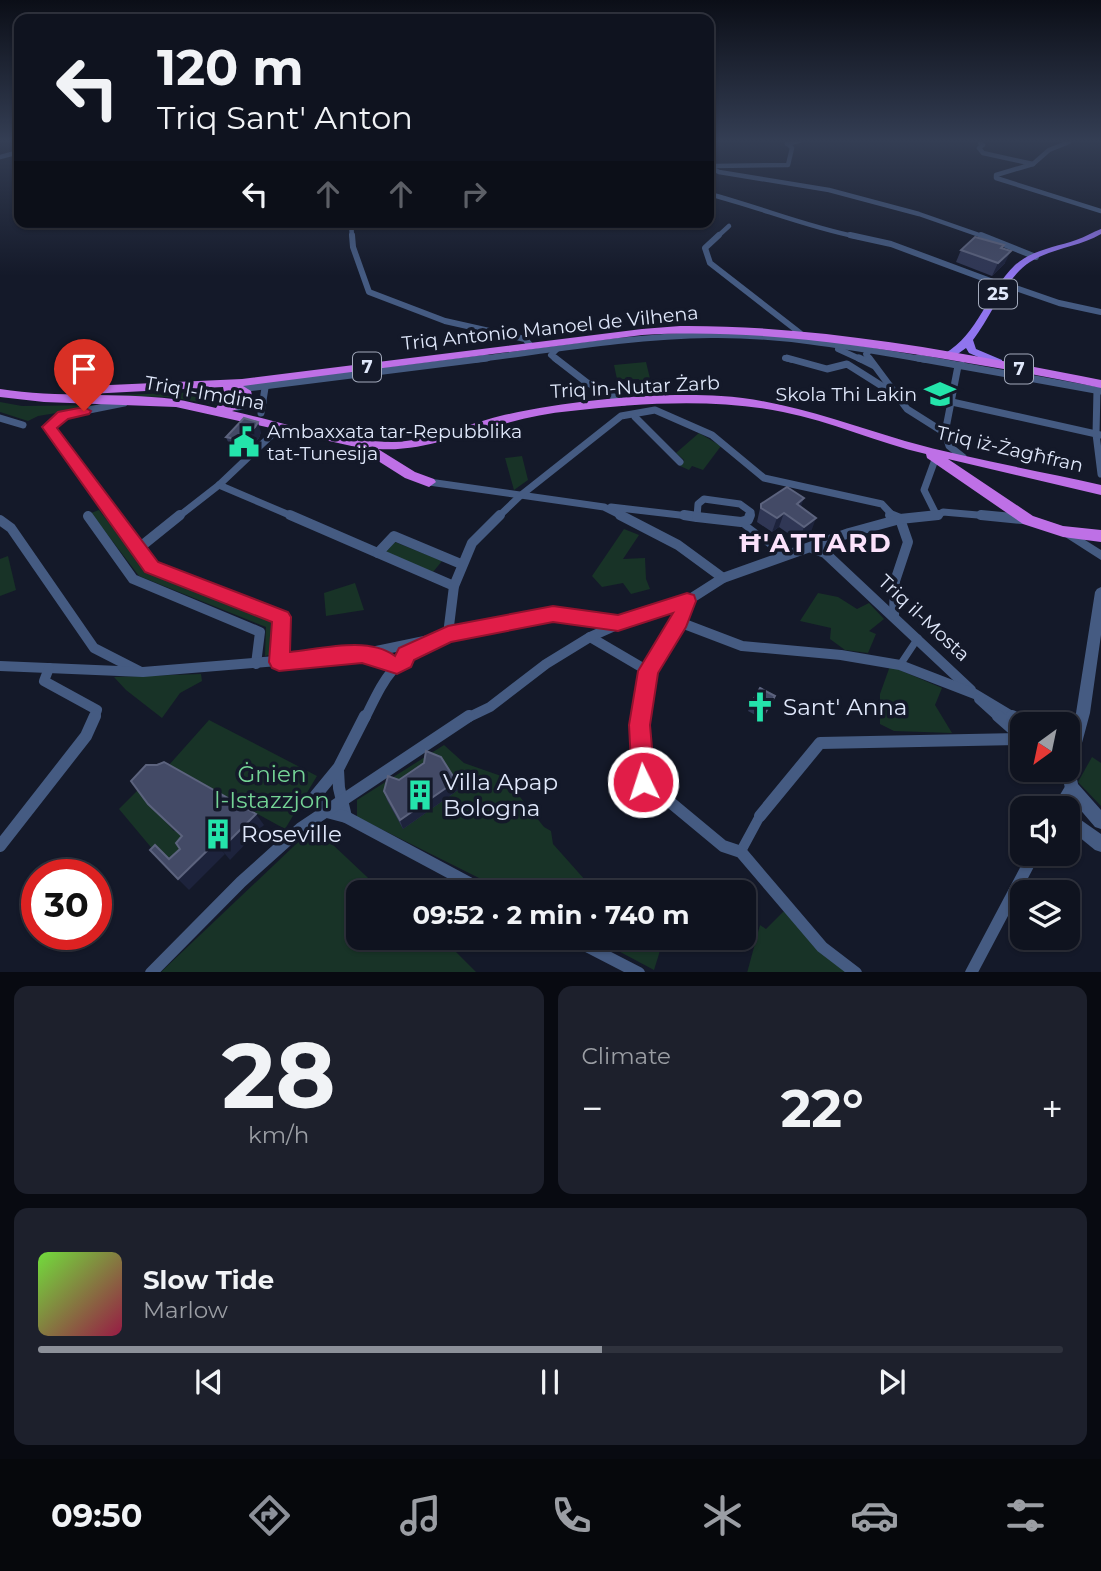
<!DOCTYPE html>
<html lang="en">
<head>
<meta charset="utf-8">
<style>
  :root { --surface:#0f131f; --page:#1d202c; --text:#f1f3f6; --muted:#9b9ea4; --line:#2f323d; --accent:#8c9099 }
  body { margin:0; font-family:Montserrat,sans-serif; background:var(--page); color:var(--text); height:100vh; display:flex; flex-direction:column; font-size:26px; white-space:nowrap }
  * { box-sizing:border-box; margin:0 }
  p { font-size:23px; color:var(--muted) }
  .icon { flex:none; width:38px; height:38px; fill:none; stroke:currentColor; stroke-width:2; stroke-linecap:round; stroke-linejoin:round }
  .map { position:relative; height:972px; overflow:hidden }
  .panel { display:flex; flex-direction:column; gap:14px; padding:14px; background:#080a11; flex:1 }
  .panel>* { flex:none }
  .top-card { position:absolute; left:14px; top:14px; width:700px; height:214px; border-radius:14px; box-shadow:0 2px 5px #0004,0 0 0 2px var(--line); background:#0f131f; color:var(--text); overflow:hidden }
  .needle { width:46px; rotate:213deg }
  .fabs { position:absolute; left:1010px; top:712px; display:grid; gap:14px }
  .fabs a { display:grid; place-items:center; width:70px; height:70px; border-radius:14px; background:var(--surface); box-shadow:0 2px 5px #0004,0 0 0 2px var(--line); font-size:35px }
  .speed { position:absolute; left:21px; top:859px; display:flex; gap:14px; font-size:35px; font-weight:700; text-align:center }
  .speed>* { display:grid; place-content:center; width:91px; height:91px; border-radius:50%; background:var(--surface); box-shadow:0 2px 5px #0004,0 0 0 2px var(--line); line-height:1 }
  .speed .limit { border:10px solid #d22; background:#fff; color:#111 }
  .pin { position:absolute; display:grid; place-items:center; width:60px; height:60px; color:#fff; margin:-72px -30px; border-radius:50% 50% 50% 0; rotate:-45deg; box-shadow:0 0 7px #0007 }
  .pin .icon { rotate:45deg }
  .me { position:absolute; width:77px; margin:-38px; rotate:356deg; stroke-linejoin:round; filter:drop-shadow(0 0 5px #0008) }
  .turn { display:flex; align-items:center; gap:24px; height:147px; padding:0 28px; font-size:32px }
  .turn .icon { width:91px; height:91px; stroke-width:2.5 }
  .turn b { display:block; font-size:49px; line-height:60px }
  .lanes { display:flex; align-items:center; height:66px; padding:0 28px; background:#0003; justify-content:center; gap:35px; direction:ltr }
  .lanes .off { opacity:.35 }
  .big { font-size:52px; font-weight:700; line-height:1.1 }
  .panel .card { flex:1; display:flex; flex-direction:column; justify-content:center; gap:10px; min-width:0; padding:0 24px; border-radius:14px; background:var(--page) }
  .panel .dial { align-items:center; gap:0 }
  .dial b { font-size:91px; line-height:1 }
  .song { display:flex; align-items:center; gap:21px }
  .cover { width:84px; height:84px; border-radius:10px; background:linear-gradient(135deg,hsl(100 70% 55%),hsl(340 70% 35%)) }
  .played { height:7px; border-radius:4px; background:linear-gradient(90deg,var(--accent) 55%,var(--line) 55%) }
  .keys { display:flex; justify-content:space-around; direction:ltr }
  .heat { display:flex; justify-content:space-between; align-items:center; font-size:38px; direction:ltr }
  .panel .tiles { flex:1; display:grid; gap:14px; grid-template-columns:1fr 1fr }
  .card:last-child { grid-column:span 2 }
  .trip { position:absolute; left:346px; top:880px; width:410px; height:70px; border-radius:14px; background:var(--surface); box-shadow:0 2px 5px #0004,0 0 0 2px var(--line); font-weight:700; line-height:70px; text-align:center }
  .dock { display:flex; height:112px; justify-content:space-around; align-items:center; background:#06080c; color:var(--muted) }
  .dock .icon { width:49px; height:49px }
  .dock .current { color:var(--accent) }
  .dock b { font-size:32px; color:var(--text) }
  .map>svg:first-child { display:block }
  .green { fill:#183327 }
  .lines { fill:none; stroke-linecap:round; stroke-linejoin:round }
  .pedestrian-far1 { stroke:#455b82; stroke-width:7 }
  .pedestrian { stroke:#455b82; stroke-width:10 }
  .minor-far4 { stroke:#455b82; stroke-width:4.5 }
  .minor-far3 { stroke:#455b82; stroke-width:6 }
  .minor-far2 { stroke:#455b82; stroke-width:7 }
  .minor-far1 { stroke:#455b82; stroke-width:10 }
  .minor { stroke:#455b82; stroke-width:12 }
  .tertiary { fill:#455b82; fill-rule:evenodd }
  .primary { fill:#9075ee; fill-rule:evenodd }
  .trunk { fill:#be70e6; fill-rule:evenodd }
  .wall { fill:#303755 }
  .shaded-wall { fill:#1d233c }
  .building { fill:#434a66; stroke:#5c637e; stroke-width:2 }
  .route { fill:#e11d48; stroke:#92132f; stroke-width:2 }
  .labels { text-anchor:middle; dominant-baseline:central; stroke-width:7; stroke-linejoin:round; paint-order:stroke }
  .shield { fill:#141929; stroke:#a3aabc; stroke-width:2 }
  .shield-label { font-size:18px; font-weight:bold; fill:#e0e8fb }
  .street-label { font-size:19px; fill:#e0e8fb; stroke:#141929 }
  .poi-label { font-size:19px; fill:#e0e8fb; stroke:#141929; text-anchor:end }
  .near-poi-label { font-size:23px; fill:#e0e8fb; stroke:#141929; text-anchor:start }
  .near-park-label { font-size:23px; fill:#74d496; stroke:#141929 }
  .district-label { font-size:26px; font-weight:bold; letter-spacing:2px; fill:#fbe2fb; stroke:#141929 }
</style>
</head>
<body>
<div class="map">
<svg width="1101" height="973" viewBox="0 0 1101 973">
  <rect width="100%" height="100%" fill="#141929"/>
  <!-- green -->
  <g class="green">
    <polygon points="646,362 652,387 641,387 639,379 617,379 614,365"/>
    <polygon points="232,391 243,395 241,401 224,406 169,397 89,396"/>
    <polygon points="0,402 22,406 105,405 38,416 28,421 0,412"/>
    <polygon points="699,433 721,446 703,470 692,466 689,470 680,466 684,460 676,453"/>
    <polygon points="522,456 528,480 514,490 505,458"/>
    <polygon points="99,510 147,572 276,621 274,654 265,656 266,627 139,576 91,513"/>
    <polygon points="624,529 639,535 623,559 645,558 646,579 650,589 631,594 623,583 602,587 592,576"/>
    <polygon points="395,542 442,561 433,572 386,552"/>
    <polygon points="8,556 16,590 0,596 0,559"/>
    <polygon points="355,583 364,610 326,616 324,593"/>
    <polygon points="818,593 838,597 857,609 869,603 884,619 869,631 876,634 868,653 845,650 830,639 831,628 800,621"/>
    <polygon points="890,666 942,688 935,705 952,733 894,731 880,724 880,694"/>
    <polygon points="201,674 202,681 180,693 162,718 126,690 114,677"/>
    <polygon points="209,720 317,776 285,829 169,765"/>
    <polygon points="444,745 464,763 504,777 544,827 551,831 553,844 586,881 581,887 585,892 507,892 357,817 357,800"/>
    <polygon points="1092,757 1101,763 1101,806 1078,782"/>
    <polygon points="138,790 174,831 177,830 188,843 170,870 119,809"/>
    <polygon points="314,827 383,892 359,892 359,938 442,938 476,972 160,973"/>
    <polygon points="784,911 851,973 747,973 760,925 766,929"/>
    <polygon points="594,938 657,938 663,941 654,970"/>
  </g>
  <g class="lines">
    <!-- pedestrian-far1 -->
    <g class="pedestrian-far1">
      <polyline points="741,522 783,554"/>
      <polyline points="900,665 918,638"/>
    </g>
    <!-- pedestrian -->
    <polyline class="pedestrian" points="741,851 760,816"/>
    <!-- minor-far4 -->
    <g class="minor-far4">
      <polyline points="980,143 983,145 979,148 983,153 1033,164 996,175 996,178 1101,211"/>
      <polyline points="787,144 802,140"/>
      <polyline points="0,157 19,152"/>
      <polyline points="1033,164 1049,150 1069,142"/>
      <polyline points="709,166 715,166 713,169 719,172 829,190 919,214 985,237"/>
      <polyline points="715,166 788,165 792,148 787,143 791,140"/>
      <path d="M709 194C759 207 807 227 858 237"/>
      <polyline points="351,222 352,237"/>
      <polyline points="717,237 729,226"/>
    </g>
    <!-- minor-far3 -->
    <g class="minor-far3">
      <polyline points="352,235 353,247 369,292 445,321 525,339 531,346"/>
      <polyline points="719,235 705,248 710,263 800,333"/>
      <polyline points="850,235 891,244 1004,286"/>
      <polyline points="981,235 1036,257"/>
      <polyline points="1004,284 1059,303 1101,312"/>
      <polyline points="838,349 862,360"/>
      <polyline points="556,350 551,355 557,360"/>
      <polyline points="870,350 866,354 870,360"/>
      <polyline points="785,358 793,360"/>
      <path d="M473 360C551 350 632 336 711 335 783 334 857 348 927 360"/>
    </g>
    <!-- minor-far2 -->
    <g class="minor-far2">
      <polyline points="555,358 586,382 624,402"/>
      <polyline points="787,358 827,369 847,364 885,388"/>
      <polyline points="859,358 873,365"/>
      <polyline points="869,358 907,409 945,433"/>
      <polyline points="918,358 1101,391"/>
      <polyline points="962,365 958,366 945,433 949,446 963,457"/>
      <polyline points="239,389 487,358"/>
      <polyline points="1097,390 1096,434 1101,474"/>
      <polyline points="952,402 1101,435"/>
      <polyline points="237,407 263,402"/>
      <polyline points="261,413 265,388"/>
      <polyline points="635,417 680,462"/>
      <polyline points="0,418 23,425"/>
      <polyline points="936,457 924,490 937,516"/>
      <polyline points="429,482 604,507 624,517"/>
      <polyline points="219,485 294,517"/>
      <polyline points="611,507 697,517"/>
      <polyline points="115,517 49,427 64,415 124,403"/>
      <polyline points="178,517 219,485 280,427"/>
      <polyline points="498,517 520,496 621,416 655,410 712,435 764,478 882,504 894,517"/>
      <polyline points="697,517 698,504 704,499 740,504 751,512 749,517"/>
      <polyline points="923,517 937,516 943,512 1001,517"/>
    </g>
    <!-- minor-far1 -->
    <g class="minor-far1">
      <polyline points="114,515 152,567 282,617 279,662"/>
      <polyline points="290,515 454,586"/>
      <polyline points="620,515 678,545 723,578"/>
      <polyline points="684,515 697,517"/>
      <polyline points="890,515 900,519"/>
      <polyline points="981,515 1022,519"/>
      <polyline points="88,516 133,579 260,632 256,664"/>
      <polyline points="697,517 741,522 748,520 750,515"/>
      <polyline points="0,520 11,528 94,648 139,671"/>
      <polyline points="139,548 180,515"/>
      <polyline points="812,548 825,553 971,690"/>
      <polyline points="378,553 394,536 461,564"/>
      <polyline points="894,615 895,581 908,542 900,519"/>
      <polyline points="679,622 742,646 841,655 900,665 975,694 1015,718"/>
      <polyline points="448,634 454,586 472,543 500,515"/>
      <polyline points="590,637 648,671"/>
      <polyline points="365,654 383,658 390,665 399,664"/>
      <polyline points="0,666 143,672 362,654 553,614 618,623"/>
      <polyline points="49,668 44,681 97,710 94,718"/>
      <polyline points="979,699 1000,718"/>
      <path d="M365 718C387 674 391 663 435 640"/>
      <polyline points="467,718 490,707 546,664 590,637 637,616 687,601 723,578 849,533 900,519 938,515"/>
      <polyline points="641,718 648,671 679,622 687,601"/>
    </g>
    <!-- minor -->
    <g class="minor">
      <polyline points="641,716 644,782 651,792 670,802 723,846 741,852 822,947 856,973"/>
      <polyline points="998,716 1022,737"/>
      <polyline points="1012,716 1026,724"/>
      <polyline points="338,770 339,788 346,817"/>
      <polyline points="1059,808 1071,788"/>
      <polyline points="327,812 316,795 339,767 365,716"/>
      <polyline points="327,812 346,817 486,892"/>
      <polyline points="760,816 820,743 1022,739"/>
      <polyline points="0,846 86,736 95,716"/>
      <polyline points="571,938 639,973"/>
      <polyline points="151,973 241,882 301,828 469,716"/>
      <polyline points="971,973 1034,854"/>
    </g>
    <!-- tertiary -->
    <g class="tertiary">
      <polygon points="1066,528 1101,550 1101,560 1062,535 1060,532 1062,529"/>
      <polygon points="1101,587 1101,635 1090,713 1075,769 1078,784 1101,810 1101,829 1095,827 1066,793 1061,770 1068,770 1068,744 1076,713 1095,592 1097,589"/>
      <polygon points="1068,811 1101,834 1101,852 1095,850 1068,828"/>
    </g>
    <!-- primary -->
    <path class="primary" d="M1101 229V234C1079 247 1052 248 1030 262 1006 277 991 317 973 340L976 349 1002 360V364H994L969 353 966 348 952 358H944V354C979 334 987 292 1015 265 1032 250 1056 247 1076 240 1085 237 1093 232 1101 229Z"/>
    <!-- trunk -->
    <path class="trunk" d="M680 326C814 325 949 350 1081 376L1101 380V388C1047 376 993 367 939 358 840 342 742 329 642 335L243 386 251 391C255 403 241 409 232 411 281 422 342 442 392 442 430 441 464 425 500 416 566 401 653 392 721 396 785 400 844 423 905 441 969 459 1036 470 1101 485V495L948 459 1033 516 1063 526 1101 530V542L1063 537 1023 524 927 458 926 454C878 443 830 421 783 412 716 398 638 403 571 411 548 413 525 418 503 424 461 434 422 452 378 449L415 472 434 479 436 482 429 487 405 478 356 447 176 407 44 402 0 397V389C58 398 116 392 173 399 188 401 202 405 216 408L218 405 233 403 240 395 224 392 223 387 88 394 82 390 88 386 242 379 642 329Z"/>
  </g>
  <!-- wall -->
  <g class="wall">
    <polygon points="1002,249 1005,263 992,276 956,262 961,250"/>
    <polygon points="261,432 259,438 246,451 230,447 226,437"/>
    <polygon points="761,504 801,507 811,532 799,541 779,527 772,532 757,522"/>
    <polygon points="772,703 763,719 748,711 751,704"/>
    <polygon points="399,780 456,781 458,790 403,829 387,800 384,791"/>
  </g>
  <!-- shaded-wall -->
  <g class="shaded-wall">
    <polygon points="1011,251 1005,263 992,276 998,263"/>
    <polygon points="258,422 261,432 259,438 246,451 241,440"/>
    <polygon points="804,498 799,512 797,504"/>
    <polygon points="784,513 779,527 772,532 777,518"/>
    <polygon points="816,518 811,532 799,541 804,527"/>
    <polygon points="456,781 458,790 403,829 400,820"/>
    <polygon points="256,814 264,825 230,860 221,849"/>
    <polygon points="215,843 225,854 189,890 178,879"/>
  </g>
  <!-- building -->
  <g class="building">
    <polygon points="975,237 1004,245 1001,248 1011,251 998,263 961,250"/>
    <polygon points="244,418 258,422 255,427 241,440 226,437"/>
    <polygon points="787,487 804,498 797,504 816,518 804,527 784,513 777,518 761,508 761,504"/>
    <polygon points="760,688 775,696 765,713 751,704"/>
    <polygon points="426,751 441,757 456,781 400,820 384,791 388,776 399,780 424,763"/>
    <polygon points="164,762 256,814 221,849 215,843 178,879 150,850 155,845 169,859 180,849 176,843 182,836 148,804 131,781 146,765 157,765"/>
  </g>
  <!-- sky -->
  <linearGradient id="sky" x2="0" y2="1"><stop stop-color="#0b0e17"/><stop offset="0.51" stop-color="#343e54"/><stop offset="1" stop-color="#343e54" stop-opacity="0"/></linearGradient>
  <rect width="1101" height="276" fill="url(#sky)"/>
  <!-- route -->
  <path class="route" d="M84 407 91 411 89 414 68 419 57 428 158 562 288 612 291 617 290 652C321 649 368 636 395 656L399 648 448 626 553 606 618 615 687 593 694 595 696 601 686 627 658 673 650 725 655 782 651 789 643 793 635 789 632 782 629 725 638 671 673 613 618 631 553 622 451 642 414 660 411 667 397 674 362 663 279 671 272 668 269 662 272 622 145 572 42 427 58 412Z"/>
  <!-- icons -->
  <defs>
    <g id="school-bare" transform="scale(2.415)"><path d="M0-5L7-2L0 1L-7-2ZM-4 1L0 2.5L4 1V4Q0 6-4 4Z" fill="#24e4ab" stroke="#141929" stroke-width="2.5" paint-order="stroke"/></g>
    <g id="civic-bare" transform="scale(2.415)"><path d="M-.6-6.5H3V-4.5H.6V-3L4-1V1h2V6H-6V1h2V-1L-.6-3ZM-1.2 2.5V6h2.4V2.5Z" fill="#24e4ab" stroke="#141929" stroke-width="2.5" paint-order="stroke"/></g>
    <g id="church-bare" transform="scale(2.415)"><path d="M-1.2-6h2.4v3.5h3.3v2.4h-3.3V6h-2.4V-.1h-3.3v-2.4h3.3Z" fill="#24e4ab" stroke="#141929" stroke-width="2.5" paint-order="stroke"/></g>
    <g id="building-bare" transform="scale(2.415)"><path d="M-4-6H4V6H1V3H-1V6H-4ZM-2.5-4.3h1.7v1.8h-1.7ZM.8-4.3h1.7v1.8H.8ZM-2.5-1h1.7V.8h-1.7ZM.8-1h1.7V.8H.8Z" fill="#24e4ab" stroke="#141929" stroke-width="2.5" paint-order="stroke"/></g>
  </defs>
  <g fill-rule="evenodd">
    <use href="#school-bare" x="940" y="394"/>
    <use href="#civic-bare" x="244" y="442"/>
    <use href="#church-bare" x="760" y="707"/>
    <use href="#building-bare" x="420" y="795"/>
    <use href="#building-bare" x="218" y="834"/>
  </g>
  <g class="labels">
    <!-- shield labels -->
    <g class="shield">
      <rect x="979" y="279.5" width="38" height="29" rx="5"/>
      <rect x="353" y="352.5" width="28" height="29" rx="5"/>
      <rect x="1005" y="354.5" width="28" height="29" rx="5"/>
    </g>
    <g class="shield-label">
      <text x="998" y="294">25</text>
      <text x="367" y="367">7</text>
      <text x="1019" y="369">7</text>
    </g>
    <!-- street labels -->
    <g class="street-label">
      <text transform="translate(550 328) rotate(-6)">Triq Antonio Manoel de Vilhena</text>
      <text transform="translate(635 387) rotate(-3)">Triq in-Nutar Żarb</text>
      <text transform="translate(205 393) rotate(10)">Triq l-Imdina</text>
      <text transform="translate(1010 449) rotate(13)">Triq iż-Żagħfran</text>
      <text transform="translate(924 618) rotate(43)">Triq il-Mosta</text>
    </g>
    <!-- poi labels -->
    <g class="poi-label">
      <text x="917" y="394">Skola Thi Lakin</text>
      <text x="267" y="431" text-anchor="start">Ambaxxata tar-Repubblika<tspan x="267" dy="22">tat-Tunesija</tspan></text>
    </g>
    <!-- near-poi labels -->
    <g class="near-poi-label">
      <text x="783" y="707">Sant' Anna</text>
      <text x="443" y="782">Villa Apap<tspan x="443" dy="26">Bologna</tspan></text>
      <text x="241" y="834">Roseville</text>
    </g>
    <!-- near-park labels -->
    <g class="near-park-label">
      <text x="272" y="774">Ġnien<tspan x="272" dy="26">l-Istazzjon</tspan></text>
    </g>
    <!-- district labels -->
    <g class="district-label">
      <text x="816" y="543">Ħ'ATTARD</text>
    </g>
  </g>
</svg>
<div class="fabs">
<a><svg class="needle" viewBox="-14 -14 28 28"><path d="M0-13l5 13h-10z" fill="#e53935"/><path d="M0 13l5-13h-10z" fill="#9b9ea4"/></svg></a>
<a><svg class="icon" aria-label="sound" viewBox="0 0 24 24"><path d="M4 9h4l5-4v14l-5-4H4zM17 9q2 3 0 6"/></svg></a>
<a><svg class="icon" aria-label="layers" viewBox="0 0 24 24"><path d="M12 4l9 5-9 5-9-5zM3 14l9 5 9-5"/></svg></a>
</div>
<div class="speed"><div class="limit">30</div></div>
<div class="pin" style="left:84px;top:411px;background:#d93025"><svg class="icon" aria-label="arrive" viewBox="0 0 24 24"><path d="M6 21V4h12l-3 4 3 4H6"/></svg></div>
<svg class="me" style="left:643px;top:782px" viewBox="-20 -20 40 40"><circle r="17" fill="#e11d48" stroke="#fff" stroke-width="3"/><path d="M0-11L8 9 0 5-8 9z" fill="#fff"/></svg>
<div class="trip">09:52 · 2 min · 740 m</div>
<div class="top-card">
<div class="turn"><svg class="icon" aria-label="left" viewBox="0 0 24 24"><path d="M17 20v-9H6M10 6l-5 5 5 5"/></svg><div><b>120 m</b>Triq Sant' Anton</div></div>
<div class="lanes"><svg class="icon" aria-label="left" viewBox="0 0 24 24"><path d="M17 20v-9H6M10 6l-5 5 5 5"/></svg><svg class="icon off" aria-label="ahead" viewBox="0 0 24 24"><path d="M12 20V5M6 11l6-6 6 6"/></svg><svg class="icon off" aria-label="ahead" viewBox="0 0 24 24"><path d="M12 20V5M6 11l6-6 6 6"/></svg><svg class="icon off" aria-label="right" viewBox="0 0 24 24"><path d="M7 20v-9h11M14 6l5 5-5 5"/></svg></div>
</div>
</div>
<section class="panel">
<div class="tiles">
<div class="card dial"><b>28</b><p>km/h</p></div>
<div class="card"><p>Climate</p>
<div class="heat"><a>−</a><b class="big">22°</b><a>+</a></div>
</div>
<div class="card">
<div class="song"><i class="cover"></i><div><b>Slow Tide</b><p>Marlow</p></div></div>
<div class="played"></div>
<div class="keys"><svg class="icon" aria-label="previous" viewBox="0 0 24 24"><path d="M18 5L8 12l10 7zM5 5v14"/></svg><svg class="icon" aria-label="pause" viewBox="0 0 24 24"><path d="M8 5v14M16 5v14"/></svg><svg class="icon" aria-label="next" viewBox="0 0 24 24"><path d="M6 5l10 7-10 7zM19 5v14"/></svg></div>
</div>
</div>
</section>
<nav class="dock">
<b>09:50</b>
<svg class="icon current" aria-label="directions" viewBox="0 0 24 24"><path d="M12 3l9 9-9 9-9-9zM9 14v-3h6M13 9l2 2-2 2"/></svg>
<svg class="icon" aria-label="music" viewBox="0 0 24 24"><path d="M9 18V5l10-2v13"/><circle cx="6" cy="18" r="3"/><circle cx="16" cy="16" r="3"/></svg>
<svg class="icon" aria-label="phone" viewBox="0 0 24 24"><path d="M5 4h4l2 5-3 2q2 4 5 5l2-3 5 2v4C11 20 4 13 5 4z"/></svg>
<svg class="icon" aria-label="climate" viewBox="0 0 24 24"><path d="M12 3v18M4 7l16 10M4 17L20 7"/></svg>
<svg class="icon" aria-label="car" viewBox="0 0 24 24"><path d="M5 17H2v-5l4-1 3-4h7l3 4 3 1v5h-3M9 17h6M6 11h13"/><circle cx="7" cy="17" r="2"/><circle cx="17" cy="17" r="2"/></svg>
<svg class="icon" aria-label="filters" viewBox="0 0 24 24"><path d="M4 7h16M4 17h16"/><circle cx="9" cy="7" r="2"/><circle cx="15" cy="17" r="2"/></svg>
</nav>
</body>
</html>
